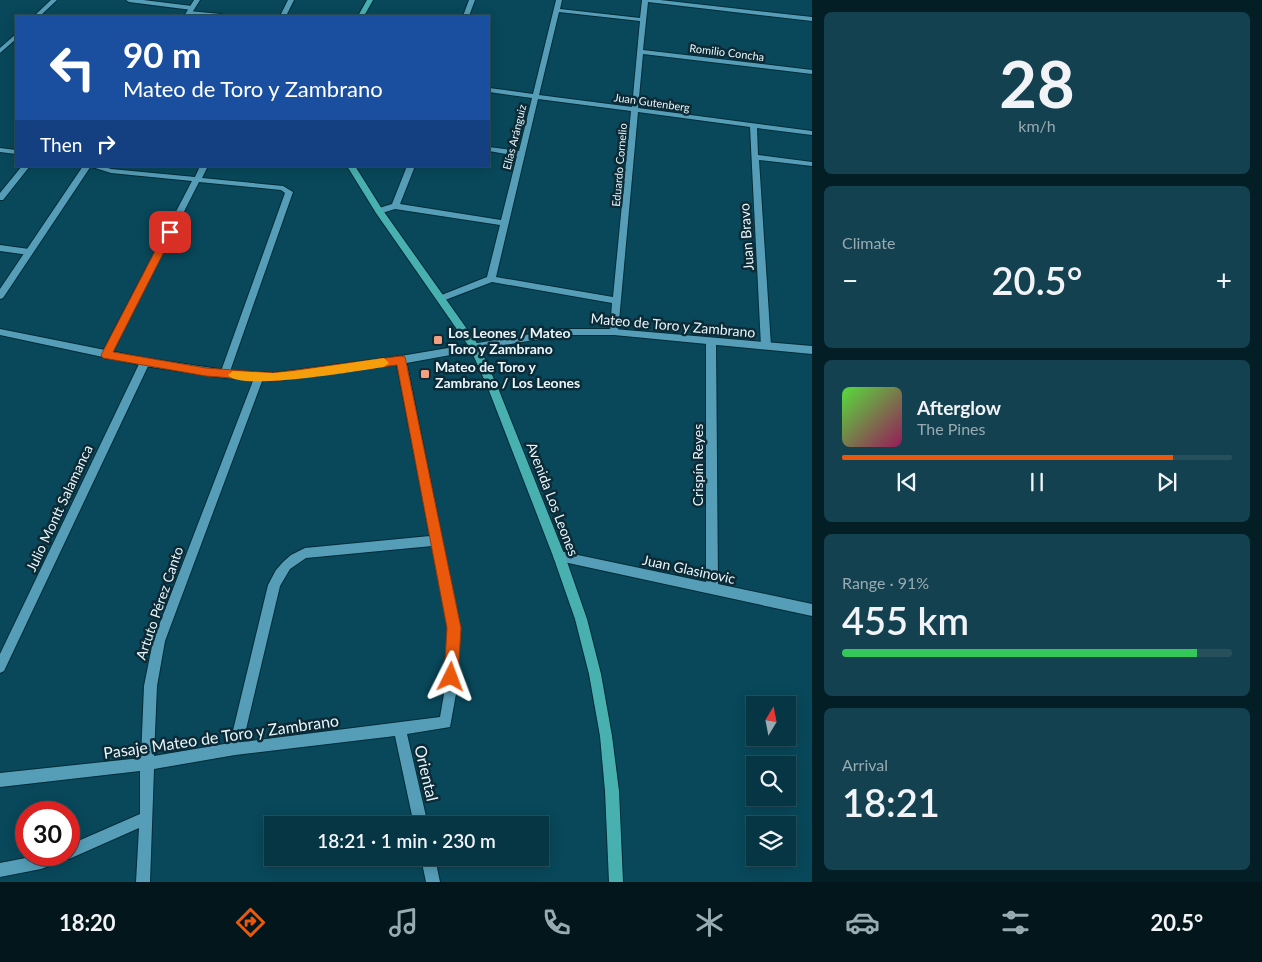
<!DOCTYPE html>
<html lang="en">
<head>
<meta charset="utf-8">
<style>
  :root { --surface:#063644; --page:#14414f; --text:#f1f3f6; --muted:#98abb2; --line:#27505d; --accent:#ea580c }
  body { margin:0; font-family:Lato,sans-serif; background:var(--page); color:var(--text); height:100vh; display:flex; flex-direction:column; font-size:19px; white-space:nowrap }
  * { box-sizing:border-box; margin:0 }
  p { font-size:16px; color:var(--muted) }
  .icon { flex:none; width:28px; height:28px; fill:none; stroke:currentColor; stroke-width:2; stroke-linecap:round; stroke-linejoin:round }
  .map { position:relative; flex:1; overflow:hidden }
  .side { display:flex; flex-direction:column; gap:12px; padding:12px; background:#031e25; width:450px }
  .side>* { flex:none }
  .hud { position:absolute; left:15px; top:15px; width:475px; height:152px; border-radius:0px; box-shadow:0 2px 12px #0003,0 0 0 1px var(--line); background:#1a4fa0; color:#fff; overflow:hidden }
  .needle { width:32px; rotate:10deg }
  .controls { position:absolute; left:746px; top:696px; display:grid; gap:10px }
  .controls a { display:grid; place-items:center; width:50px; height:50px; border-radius:0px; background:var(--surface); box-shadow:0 2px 12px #0003,0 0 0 1px var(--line); font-size:25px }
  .speed { position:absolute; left:15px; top:801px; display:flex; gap:10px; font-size:25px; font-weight:700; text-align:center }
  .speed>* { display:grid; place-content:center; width:65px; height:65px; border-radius:50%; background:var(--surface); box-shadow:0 2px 12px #0003,0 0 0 1px var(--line); line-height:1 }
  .speed .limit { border:8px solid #d22; background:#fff; color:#111 }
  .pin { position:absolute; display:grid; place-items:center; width:42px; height:42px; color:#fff; margin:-21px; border-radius:10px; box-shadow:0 2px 8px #0006 }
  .me { position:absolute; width:55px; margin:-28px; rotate:3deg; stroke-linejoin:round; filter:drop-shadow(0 0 4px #0008) }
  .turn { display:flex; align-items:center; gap:18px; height:105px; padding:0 25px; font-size:22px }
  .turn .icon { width:65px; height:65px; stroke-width:2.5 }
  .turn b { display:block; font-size:35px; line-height:42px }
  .then { display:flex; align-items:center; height:48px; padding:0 25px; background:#0003; gap:10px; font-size:19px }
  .big { font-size:38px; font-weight:600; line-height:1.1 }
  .side .card { flex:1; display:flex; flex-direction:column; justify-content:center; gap:8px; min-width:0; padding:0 18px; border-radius:8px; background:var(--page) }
  .side .dial { align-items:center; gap:0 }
  .dial b { font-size:65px; line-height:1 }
  .song { display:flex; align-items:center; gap:15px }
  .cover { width:60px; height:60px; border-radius:8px; background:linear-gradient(135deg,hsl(110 70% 55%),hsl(330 70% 35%)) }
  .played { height:5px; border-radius:2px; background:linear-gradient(90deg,var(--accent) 85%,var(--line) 85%) }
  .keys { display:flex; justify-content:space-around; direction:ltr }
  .heat { display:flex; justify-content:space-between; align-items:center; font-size:28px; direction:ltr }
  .charge { height:8px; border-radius:4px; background:linear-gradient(90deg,#34c759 91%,var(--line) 0) }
  .trip { position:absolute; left:264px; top:816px; width:285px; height:50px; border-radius:0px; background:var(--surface); box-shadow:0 2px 12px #0003,0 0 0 1px var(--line); font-weight:600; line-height:50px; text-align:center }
  .menu { display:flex; height:80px; justify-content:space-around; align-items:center; background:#02161b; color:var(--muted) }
  .menu .icon { width:35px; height:35px }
  .menu .on { color:var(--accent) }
  .menu b { font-size:22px; color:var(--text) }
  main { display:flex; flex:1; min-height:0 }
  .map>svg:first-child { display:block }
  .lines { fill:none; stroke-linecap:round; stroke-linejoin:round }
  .minor-casing { stroke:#022c38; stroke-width:2 }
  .tertiary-casing { stroke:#022c38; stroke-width:2 }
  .secondary-casing { stroke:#022c38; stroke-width:2 }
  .minor { fill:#569eb8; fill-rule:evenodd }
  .tertiary { fill:#569eb8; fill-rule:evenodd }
  .secondary { fill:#48b1b0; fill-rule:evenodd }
  .route { fill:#ea580c; stroke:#983908 }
  .slow { fill:#f59e0b }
  .poi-dot { fill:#f2a07f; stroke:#0c2b36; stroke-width:2 }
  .labels { text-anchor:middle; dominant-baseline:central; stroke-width:5; stroke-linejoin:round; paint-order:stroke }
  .far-street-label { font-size:11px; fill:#e8f6fc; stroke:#0c2b36 }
  .street-label { font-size:14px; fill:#e8f6fc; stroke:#0c2b36 }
  .poi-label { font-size:14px; font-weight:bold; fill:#e8f6fc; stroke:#0c2b36; text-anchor:start }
  .near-street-label { font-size:16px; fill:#e8f6fc; stroke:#0c2b36 }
</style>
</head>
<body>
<main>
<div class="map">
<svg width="812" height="882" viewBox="0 0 812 882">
  <rect width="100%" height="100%" fill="#08485a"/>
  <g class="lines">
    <!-- minor casing -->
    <g class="minor-casing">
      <g id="minor">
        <polygon points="51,0 57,0 40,16 34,16"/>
        <polygon points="126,0 143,0 192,6 195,8 192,10 129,2"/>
        <polygon points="288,0 294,0 286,16 280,16"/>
        <polygon points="469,0 475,0 469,16 463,16"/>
        <path d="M556 0H562L560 9 640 18 642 0H660L812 17V21L648 2 643 50 812 70V74L643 54 638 108 812 131V135L757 128 758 155 812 162V166L759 160 771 346 769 348H763L761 346 750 127 638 112 618 332 614 335 610 332 612 303 492 282 445 300H439L438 298 439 296 487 277 500 225 395 209 379 214 375 211 376 209 392 204 407 166H415L400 204 501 220 517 156 489 151V147L519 151 532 98 489 92V88L533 94ZM559 12 640 21 632 107 539 95ZM538 99 631 111 613 297 496 277Z"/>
        <polygon points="189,11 221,14 224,16 187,14 187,12"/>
        <polygon points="16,34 16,39 0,53 0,48"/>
        <polygon points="22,166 30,166 3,200 0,200 0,193"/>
        <polygon points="89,166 102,166 111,169 195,177 200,166 208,166 202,178 283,186 293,192 228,377 225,378 220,374 285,193 281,190 199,182 111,355 106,359 101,355 192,181 111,173"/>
        <polygon points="0,245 29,249 33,252 29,255 0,251"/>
        <polygon points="711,338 716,341 718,584 812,604 812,616 559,561 555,560 553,556 555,552 559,551 706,582 706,341"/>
        <path d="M401 356 406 360 460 628 456 694 450 727 407 734 428 825H414L395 736 235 755 154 769 150 882H136L139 828 69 859 66 858 65 860 41 869 0 877V863L41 855H69V845L140 814V771L0 787V773L141 758 144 686 153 641 256 373 259 372 264 376 165 641 157 686 154 756 230 743 268 585 276 570 283 562 291 555 305 548 430 536 396 360ZM432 546 448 628 444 694 440 717 243 742 280 586 290 569 306 558Z"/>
        <polygon points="145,358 150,362 4,671 0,673 0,654 140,362"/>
        <polygon points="421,858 435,858 440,882 426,882"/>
      </g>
    </g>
    <!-- tertiary casing -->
    <g class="tertiary-casing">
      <g id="tertiary">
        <polygon points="194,0 200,0 190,16 184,16"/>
        <polygon points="0,148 16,150 16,154 0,152"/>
        <polygon points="83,166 91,166 3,298 0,299 0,289"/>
        <polygon points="0,329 145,358 225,370 273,373 401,356 561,329 614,329 812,346 812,354 614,335 561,335 401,364 273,381 225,378 145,366 0,335"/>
      </g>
    </g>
    <!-- secondary casing -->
    <g class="secondary-casing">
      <g id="secondary">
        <polygon points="367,0 373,0 364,16 358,16"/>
        <polygon points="347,166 355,166 382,209 479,346 498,388 565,556 587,619 601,674 612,736 619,791 623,882 609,882 605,791 600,736 589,674 575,619 553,556 488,388 470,348 376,213"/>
      </g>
    </g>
    <!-- minor -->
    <use href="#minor" class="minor"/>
    <!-- tertiary -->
    <use href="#tertiary" class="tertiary"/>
    <!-- secondary -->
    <use href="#secondary" class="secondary"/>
  </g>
  <!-- route -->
  <polygon class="route" points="170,229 174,232 113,352 206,368 273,373 401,356 405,357 461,628 458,677 456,682 451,684 446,682 444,677 447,628 397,365 273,381 206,376 103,358 101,355 165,232"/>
  <!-- slow -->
  <path class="slow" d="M384 358 389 363 384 367C361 370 239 392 228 375L233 371 273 373 295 371Z"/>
  <!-- markers -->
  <g class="poi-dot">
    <rect x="433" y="335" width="10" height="10" rx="2.5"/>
    <rect x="420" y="369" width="10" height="10" rx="2.5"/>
  </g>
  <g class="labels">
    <!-- far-street labels -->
    <g class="far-street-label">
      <text transform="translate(727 52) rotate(7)">Romilio Concha</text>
      <text transform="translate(652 102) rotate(8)">Juan Gutenberg</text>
      <text transform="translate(514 137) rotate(-76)">Elías Aránguiz</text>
      <text transform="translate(619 165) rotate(-85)">Eduardo Cornelio</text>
    </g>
    <!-- street labels -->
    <g class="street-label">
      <text transform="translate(746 237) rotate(-94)">Juan Bravo</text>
      <text transform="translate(673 325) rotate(5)">Mateo de Toro y Zambrano</text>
      <text transform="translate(697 465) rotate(-90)">Crispín Reyes</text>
      <text transform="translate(553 499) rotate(69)">Avenida Los Leones</text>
      <text transform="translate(59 508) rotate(-65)">Julio Montt Salamanca</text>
      <text transform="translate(689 569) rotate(12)">Juan Glasinovic</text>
      <text transform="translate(159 603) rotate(-71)">Artuto Pérez Canto</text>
    </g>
    <!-- poi labels -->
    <g class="poi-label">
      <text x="448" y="332">Los Leones / Mateo<tspan x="448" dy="16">Toro y Zambrano</tspan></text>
      <text x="435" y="366">Mateo de Toro y<tspan x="435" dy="16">Zambrano / Los Leones</tspan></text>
    </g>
    <!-- near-street labels -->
    <g class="near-street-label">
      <text transform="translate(221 736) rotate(-8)">Pasaje Mateo de Toro y Zambrano</text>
      <text transform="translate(427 773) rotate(77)">Oriental</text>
    </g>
  </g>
</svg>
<div class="controls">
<a><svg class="needle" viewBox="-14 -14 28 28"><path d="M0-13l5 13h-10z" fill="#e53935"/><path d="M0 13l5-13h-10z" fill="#98abb2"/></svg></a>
<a><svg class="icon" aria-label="search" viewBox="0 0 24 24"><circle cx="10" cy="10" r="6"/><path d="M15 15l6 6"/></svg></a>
<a><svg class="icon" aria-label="layers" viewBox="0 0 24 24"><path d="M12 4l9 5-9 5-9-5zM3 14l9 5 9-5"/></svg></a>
</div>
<div class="speed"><div class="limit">30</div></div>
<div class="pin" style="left:170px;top:232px;background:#d93025"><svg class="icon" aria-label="arrive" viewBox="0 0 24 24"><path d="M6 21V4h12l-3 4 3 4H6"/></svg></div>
<svg class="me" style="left:451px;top:677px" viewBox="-20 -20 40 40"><path d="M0-17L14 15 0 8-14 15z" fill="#ea580c" stroke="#fff" stroke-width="4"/></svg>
<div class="trip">18:21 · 1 min · 230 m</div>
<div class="hud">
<div class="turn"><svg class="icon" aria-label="left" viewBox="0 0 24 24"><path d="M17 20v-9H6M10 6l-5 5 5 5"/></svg><div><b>90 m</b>Mateo de Toro y Zambrano</div></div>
<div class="then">Then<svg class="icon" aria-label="right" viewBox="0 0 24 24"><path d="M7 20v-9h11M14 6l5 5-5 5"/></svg></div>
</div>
</div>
<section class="side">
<div class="card dial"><b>28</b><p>km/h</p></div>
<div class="card"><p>Climate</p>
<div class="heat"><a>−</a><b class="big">20.5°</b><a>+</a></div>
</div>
<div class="card">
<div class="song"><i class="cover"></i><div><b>Afterglow</b><p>The Pines</p></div></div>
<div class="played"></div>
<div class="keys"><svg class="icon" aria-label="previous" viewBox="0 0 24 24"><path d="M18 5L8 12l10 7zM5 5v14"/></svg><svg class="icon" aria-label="pause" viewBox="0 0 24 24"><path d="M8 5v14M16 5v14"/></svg><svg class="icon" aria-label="next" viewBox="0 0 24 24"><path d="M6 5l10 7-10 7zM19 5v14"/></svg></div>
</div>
<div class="card"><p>Range · 91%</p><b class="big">455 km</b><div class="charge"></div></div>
<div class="card"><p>Arrival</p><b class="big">18:21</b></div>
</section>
</main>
<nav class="menu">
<b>18:20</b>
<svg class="icon on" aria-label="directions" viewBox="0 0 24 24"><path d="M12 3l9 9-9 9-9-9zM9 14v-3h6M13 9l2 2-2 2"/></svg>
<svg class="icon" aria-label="music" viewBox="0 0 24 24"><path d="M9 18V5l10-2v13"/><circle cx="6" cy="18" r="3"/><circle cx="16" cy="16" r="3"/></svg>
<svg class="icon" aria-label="phone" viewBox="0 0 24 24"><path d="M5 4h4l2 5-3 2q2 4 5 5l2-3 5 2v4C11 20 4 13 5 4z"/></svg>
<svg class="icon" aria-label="climate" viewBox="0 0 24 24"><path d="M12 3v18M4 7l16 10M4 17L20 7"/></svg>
<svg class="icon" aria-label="car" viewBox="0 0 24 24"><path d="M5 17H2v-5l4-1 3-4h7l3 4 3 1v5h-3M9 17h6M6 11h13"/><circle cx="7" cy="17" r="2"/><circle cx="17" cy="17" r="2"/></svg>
<svg class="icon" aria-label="filters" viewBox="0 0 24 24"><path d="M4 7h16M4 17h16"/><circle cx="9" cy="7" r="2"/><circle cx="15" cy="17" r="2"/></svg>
<b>20.5°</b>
</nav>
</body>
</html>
